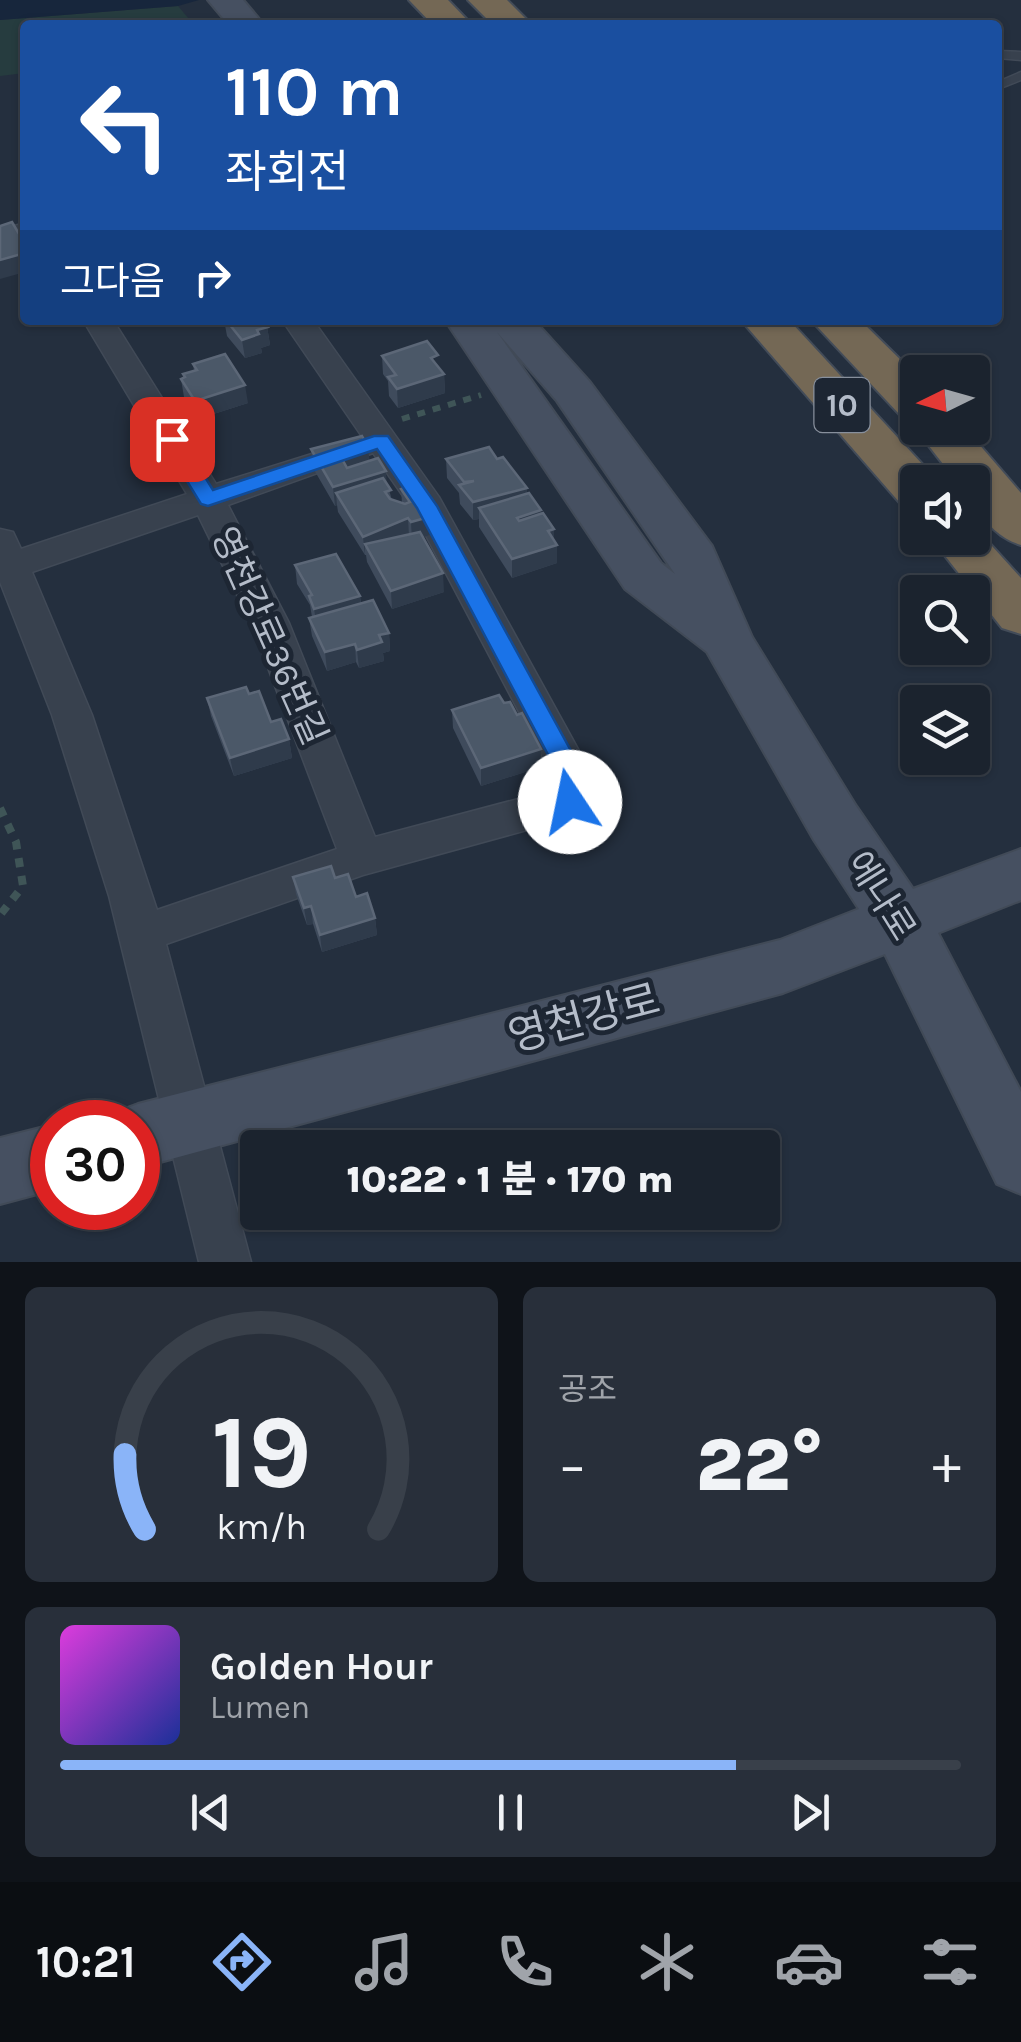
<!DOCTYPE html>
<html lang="ko">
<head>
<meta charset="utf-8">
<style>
  :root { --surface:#1b232e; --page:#282f3a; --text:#f1f3f6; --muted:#a0a4aa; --line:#39404a; --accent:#8ab4f8 }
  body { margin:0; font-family:Karla,"Noto Sans KR",sans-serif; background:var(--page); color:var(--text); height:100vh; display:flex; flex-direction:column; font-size:38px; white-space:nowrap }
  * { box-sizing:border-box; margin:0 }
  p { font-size:32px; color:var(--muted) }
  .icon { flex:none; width:55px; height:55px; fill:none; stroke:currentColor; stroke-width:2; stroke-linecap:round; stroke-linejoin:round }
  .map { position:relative; height:1262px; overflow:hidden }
  .side { display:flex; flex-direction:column; gap:25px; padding:25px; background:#0f1319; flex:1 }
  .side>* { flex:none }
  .top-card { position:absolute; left:20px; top:20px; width:982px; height:305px; border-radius:10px; box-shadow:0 2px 8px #0004,0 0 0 2px var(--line); background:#1a4fa0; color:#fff; overflow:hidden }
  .needle { width:65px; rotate:265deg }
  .buttons { position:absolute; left:900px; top:355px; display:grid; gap:20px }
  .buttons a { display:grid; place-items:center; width:90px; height:90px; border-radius:10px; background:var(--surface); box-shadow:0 2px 8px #0004,0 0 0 2px var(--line); font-size:50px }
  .speed { position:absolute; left:30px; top:1100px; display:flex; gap:20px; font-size:50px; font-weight:700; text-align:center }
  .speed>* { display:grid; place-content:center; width:130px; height:130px; border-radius:50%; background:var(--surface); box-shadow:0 2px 8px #0004,0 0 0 2px var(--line); line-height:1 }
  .speed .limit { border:15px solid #d22; background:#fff; color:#111 }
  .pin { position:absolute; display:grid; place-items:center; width:85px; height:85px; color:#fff; margin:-42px; border-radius:20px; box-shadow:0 5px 15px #0006 }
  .me { position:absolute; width:110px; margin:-55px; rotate:349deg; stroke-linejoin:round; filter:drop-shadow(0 0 8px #0008) }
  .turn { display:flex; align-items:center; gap:35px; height:210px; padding:0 40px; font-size:45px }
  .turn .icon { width:130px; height:130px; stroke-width:2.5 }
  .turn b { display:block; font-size:70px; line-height:85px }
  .then { display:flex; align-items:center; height:95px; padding:0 40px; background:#0003; gap:20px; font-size:38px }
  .big { font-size:75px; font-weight:800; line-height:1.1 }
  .side .tile { flex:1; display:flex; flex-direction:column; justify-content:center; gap:15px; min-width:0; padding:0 35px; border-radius:15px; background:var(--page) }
  .side .dial { align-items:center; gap:0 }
  .dial svg { height:260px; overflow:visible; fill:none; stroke:var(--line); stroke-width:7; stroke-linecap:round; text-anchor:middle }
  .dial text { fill:var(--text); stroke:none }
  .song { display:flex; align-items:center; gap:30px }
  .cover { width:120px; height:120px; border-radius:15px; background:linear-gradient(135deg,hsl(300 70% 55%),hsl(230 70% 35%)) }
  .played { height:10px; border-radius:5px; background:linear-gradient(90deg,var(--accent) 75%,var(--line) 75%) }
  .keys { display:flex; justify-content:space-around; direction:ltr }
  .heat { display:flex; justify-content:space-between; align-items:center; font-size:55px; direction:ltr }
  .side .tiles { flex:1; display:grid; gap:25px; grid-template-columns:1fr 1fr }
  .tile:last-child { grid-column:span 2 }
  .trip { position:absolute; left:240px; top:1130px; width:540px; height:100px; border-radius:10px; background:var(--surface); box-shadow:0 2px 8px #0004,0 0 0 2px var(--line); font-weight:800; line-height:100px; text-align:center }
  .tab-bar { display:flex; height:160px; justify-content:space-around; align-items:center; background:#0b0e12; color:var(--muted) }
  .tab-bar .icon { width:70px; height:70px }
  .tab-bar .active { color:var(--accent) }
  .tab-bar b { font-size:45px; color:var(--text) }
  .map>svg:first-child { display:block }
  .green { fill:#263c3f }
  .water { fill:#17263c }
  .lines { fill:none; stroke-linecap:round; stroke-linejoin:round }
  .lane-casing { stroke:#414a57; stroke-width:3 }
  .street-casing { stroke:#414a57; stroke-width:3 }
  .secondary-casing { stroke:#414a57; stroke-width:4 }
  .highway-casing { stroke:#434c59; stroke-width:4 }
  .path-far1 { stroke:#3f5557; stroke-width:6; stroke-dasharray:8 8; stroke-linecap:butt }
  .path { stroke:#3f5557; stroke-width:8; stroke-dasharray:9 9; stroke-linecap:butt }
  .lane { fill:#38414e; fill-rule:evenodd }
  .street { fill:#38414e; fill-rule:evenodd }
  .secondary { fill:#465061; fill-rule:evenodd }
  .highway { fill:#746855; fill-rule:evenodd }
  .wall { fill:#3f4b5c }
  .shaded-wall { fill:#2f3b4b }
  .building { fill:#4b5868; stroke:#5c6777; stroke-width:2.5 }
  .route { fill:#1a73e8; stroke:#114b97; stroke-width:2.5 }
  .labels { text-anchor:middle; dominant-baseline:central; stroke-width:10; stroke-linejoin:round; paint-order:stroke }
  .shield { fill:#1d2633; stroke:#878f9c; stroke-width:2.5 }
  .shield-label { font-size:32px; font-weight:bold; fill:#b4bcc9 }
  .street-label { font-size:35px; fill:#b4bcc9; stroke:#1d2633 }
  .near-street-label { font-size:42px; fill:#b4bcc9; stroke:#1d2633 }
</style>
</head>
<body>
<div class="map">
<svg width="1021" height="1262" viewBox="0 0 1021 1262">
  <rect width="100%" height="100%" fill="#242f3e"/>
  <!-- green -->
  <polygon class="green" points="178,6 194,25 25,25 25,73 0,76 0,20"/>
  <!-- water -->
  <polygon class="water" points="0,0 199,0 178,6 0,20"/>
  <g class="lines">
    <!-- lane casing -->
    <g class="lane-casing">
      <g id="lane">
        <polygon points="998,51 1021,52 1021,60 998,58"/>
        <polygon points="1021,72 1021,80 998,89 998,82"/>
      </g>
    </g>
    <!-- street casing -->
    <g class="street-casing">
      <g id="street">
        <polygon points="25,223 25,241 0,248 0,230"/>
        <path d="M83 320H113L216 484 363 438 282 320H313L439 497 595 780 585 814 363 875 166 944 251 1262H199L109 896 52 715 0 582V529L13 532 21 549 187 494ZM373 453 412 509 555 780 552 790 375 837 289 623 228 505ZM198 515 251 623 337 849 157 910 92 715 32 572Z"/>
      </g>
    </g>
    <!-- secondary casing -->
    <g class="secondary-casing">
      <g id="secondary">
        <polygon points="208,0 243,0 264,25 229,25"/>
        <path d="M445 320H534L589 381 712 546 752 637 856 806 913 889 1021 849V900L938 933 1021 1092V1194L997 1184 885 954 783 993 138 1168V1122H110L114 1113 138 1104 780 940 859 909 814 840 707 652 625 589ZM497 332 557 401 675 574 661 563Z"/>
        <polygon points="52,1125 52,1190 0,1204 0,1138"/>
      </g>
    </g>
    <!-- highway casing -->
    <g class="highway-casing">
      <g id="highway">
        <polygon points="409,0 448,0 472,25 433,25"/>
        <polygon points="468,0 507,0 532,25 493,25"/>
        <polygon points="741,320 789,320 936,479 938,482 918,482 918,508 900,503"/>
        <polygon points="811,320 860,320 918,377 918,420 901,416"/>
        <path d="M918 424V428H965L1021 493V545C994 537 972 511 972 482H957L915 428Z"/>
        <polygon points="972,524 1021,578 1021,634 1002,628 931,538 972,538"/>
      </g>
    </g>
    <!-- path-far1 -->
    <polyline class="path-far1" points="402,419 481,395"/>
    <!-- path -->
    <polyline class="path" points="0,808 16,842 23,886 0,915"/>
    <!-- lane -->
    <use href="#lane" class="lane"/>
    <!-- street -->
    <use href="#street" class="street"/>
    <!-- secondary -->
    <use href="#secondary" class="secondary"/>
    <!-- highway -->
    <use href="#highway" class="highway"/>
  </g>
  <!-- wall -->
  <g class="wall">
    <polygon points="224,320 266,320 270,345 261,348 262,353 245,358 227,336"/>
    <polygon points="382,356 439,367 444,374 445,393 398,408 389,396 388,381 383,374"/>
    <polygon points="193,364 248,403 198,419 184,397 181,379 184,378 183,374 194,371"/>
    <polygon points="368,447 369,461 387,483 392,500 402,503 401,489 429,517 430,535 423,537 444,592 392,609 367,562 366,555 365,555 338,512 337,505 335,506 313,468 311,449"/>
    <polygon points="446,459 497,459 527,494 541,514 554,540 557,563 512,578 479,527 479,519 473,520 460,504 459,493 447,478"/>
    <polygon points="295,565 360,596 361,603 389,633 390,651 383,653 384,661 359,668 356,662 327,671 312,636 309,618 312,617 310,605 297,584"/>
    <polygon points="249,694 271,722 289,739 292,758 234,776 211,716 207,698"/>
    <polygon points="504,703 517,715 541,767 481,786 453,728 452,710"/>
    <polygon points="293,877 335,878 375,918 377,935 322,952 313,924 307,925 296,894"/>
  </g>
  <!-- shaded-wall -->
  <g class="shaded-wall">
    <polygon points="25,253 25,272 0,279 0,260"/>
    <polygon points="259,320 266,320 270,345 261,348 262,353 245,358 242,340 257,330"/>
    <polygon points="444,374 445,393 398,408 397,389"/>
    <polygon points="245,385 248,403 198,419 195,401"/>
    <polygon points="368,447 370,465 341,474 340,455"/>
    <polygon points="386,471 387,489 336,493 337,505 335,506 333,487"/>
    <polygon points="527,488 527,506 479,508 479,519 473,520 473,502"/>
    <polygon points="541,510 540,529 517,536 517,518"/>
    <polygon points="429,517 430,535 412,541 411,522"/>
    <polygon points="408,518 409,536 365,544 365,555 363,537"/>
    <polygon points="554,529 554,546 557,545 557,563 512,578 512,559 548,531"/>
    <polygon points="443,573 444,592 392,609 391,591"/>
    <polygon points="360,596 362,615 317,627 314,609"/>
    <polygon points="389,633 390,651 383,653 384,661 359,668 357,650 379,635"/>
    <polygon points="355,644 356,662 327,671 325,652"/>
    <polygon points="289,739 292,758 234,776 230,758"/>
    <polygon points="541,749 541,767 481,786 481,768"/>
    <polygon points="311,906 313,924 307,925 304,908"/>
    <polygon points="375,918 377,935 322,952 320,935"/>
  </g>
  <!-- building -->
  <g class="building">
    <polygon points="12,222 25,244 25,253 0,260 0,226"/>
    <polygon points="226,320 263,320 268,327 257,330 259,334 242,340"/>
    <polygon points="427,341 438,355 431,358 444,374 397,389 388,377 396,375 382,356"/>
    <polygon points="225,354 245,385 195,401 181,379 185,377 183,374 197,370 193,364"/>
    <polygon points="362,436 368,447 340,455 347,468 378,458 386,471 333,487 311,449"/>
    <polygon points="489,447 497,459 503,457 527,488 473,502 459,485 474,481 464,482 446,459"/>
    <polygon points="383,478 391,490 385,492 390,499 405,504 410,502 401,489 409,486 429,517 411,522 408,518 363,537 336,493"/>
    <polygon points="529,493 541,510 517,518 519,521 543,513 554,529 548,531 557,545 512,559 479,508"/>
    <polygon points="420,532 443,573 391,591 365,544"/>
    <polygon points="336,554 360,596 314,609 309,596 312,595 295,565"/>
    <polygon points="373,600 389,633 379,635 382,642 357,650 355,644 325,652 309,618"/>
    <polygon points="246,687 249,694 259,691 271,722 281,719 289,739 230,758 207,698"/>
    <polygon points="499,695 504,703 510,702 517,715 522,713 541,749 481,768 452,710"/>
    <polygon points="331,866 335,878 348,874 356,897 367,893 375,918 320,935 311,906 304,908 293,877"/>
  </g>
  <!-- route -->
  <polygon class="route" points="172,433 179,435 213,490 374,436 388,436 437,506 587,780 579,810 561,810 558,802 562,781 417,508 377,449 208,506 201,504 161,439"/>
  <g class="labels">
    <!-- shield labels -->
    <rect class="shield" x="814.5" y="378" width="55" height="54" rx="8"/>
    <g class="shield-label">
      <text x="842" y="405">10</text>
    </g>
    <!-- street labels -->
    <g class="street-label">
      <text transform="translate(269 636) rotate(66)">영천강로36번길</text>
      <text transform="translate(881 896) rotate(58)">에나로</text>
    </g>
    <!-- near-street labels -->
    <g class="near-street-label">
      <text transform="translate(584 1018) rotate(-15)">영천강로</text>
    </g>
  </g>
</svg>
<div class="buttons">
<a><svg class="needle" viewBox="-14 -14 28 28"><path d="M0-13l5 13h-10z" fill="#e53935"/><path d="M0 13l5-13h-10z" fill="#a0a4aa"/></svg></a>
<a><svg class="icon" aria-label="sound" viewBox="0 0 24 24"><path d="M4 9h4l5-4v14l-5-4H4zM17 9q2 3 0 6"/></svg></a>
<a><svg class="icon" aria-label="search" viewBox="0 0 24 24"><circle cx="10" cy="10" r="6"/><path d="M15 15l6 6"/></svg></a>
<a><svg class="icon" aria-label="layers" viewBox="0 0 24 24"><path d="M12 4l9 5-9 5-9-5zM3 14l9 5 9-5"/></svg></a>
</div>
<div class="speed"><div class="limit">30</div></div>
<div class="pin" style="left:172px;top:439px;background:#d93025"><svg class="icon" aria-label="arrive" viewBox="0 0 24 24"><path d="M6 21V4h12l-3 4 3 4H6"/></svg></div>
<svg class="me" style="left:570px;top:802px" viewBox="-20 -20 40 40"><circle r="19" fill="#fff"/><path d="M0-13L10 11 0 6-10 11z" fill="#1a73e8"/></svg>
<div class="trip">10:22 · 1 분 · 170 m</div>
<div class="top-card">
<div class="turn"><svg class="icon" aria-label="left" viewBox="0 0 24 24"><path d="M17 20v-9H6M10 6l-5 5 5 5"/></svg><div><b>110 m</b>좌회전</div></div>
<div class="then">그다음<svg class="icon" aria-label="right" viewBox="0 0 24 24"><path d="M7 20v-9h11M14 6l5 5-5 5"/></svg></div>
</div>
</div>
<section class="side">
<div class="tiles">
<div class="tile dial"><svg viewBox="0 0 100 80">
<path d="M14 69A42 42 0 1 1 86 69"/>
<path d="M14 69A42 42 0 0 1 8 46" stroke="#8ab4f8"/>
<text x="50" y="56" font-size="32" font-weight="700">19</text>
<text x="50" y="72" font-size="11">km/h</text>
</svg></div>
<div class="tile"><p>공조</p>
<div class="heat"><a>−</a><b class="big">22°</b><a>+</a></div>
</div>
<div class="tile">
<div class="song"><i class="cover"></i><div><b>Golden Hour</b><p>Lumen</p></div></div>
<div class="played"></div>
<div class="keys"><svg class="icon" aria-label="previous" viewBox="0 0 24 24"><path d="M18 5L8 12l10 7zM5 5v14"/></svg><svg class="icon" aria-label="pause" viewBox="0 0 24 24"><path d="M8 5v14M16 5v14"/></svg><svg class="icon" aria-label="next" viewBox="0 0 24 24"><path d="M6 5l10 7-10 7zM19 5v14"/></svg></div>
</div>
</div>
</section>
<nav class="tab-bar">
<b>10:21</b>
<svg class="icon active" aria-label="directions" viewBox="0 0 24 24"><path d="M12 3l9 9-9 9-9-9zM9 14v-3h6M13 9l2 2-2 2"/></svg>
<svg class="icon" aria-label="music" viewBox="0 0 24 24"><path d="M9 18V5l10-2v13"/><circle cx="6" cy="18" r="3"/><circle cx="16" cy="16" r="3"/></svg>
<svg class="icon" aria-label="phone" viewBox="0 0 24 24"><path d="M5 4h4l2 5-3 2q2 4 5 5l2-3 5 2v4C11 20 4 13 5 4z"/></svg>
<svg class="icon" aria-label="climate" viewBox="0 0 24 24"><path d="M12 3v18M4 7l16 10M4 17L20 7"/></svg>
<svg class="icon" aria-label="car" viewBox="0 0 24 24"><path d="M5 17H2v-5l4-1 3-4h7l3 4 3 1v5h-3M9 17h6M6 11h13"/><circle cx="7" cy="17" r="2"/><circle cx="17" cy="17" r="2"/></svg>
<svg class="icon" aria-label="filters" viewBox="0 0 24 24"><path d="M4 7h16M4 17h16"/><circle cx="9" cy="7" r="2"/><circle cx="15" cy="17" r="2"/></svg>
</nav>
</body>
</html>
